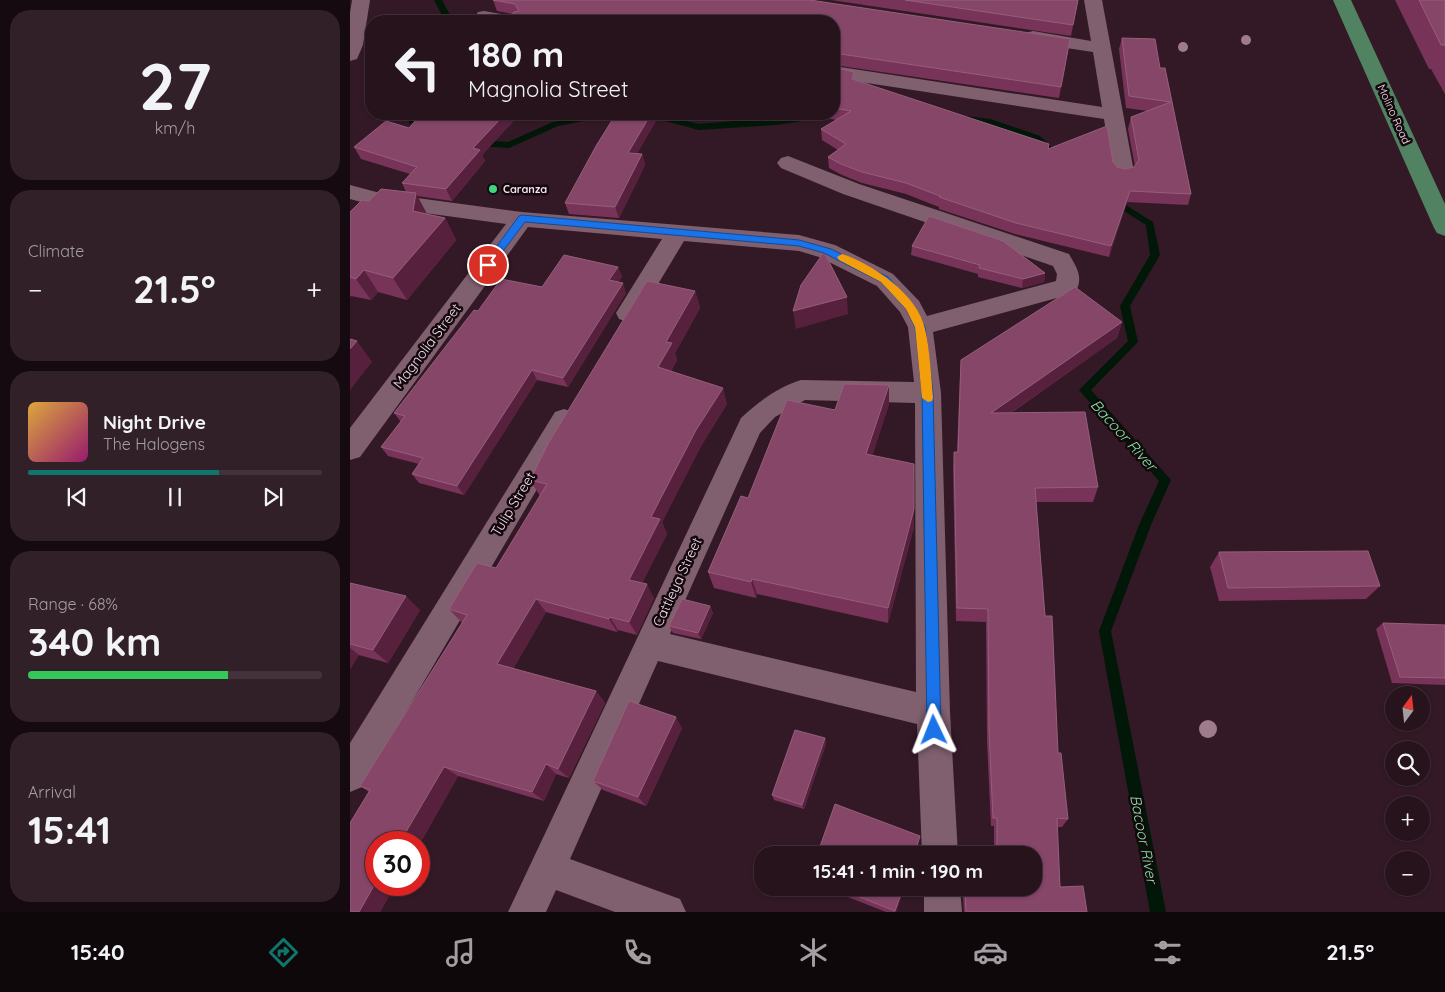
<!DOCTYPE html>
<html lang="en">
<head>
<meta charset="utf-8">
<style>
  :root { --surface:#26131c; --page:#322029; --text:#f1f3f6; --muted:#a49ea3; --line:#42323b; --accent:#0f766e }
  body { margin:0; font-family:Quicksand,sans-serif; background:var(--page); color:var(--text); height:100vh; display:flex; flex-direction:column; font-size:19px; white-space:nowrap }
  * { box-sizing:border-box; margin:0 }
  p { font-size:16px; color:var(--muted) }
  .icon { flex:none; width:28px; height:28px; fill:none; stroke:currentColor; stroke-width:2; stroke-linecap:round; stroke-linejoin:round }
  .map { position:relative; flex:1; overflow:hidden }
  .drawer { display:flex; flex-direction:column; gap:10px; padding:10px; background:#150a0f; width:350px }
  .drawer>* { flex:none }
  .top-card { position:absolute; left:15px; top:15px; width:475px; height:105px; border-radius:20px; box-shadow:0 1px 4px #0004,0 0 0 1px var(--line); background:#26131c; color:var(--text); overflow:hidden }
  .needle { width:32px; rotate:15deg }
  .tools { position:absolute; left:1035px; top:686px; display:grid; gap:10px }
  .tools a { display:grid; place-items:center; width:45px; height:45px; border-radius:50%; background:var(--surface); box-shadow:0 1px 4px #0004,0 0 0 1px var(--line); font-size:25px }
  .speed { position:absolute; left:15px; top:831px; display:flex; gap:10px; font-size:25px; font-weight:700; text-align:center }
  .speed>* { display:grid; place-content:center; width:65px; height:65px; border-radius:50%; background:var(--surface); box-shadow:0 1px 4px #0004,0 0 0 1px var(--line); line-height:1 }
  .speed .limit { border:8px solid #d22; background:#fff; color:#111 }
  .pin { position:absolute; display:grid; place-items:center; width:42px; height:42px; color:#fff; margin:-21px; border:2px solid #fff; border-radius:50%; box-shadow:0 1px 5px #0007 }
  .me { position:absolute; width:55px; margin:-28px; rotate:358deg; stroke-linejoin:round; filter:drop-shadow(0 0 4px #0008) }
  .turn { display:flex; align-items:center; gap:18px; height:105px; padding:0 20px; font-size:22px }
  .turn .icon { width:65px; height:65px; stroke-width:2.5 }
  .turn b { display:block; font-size:35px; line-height:42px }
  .big { font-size:38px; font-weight:700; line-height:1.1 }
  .drawer .tile { flex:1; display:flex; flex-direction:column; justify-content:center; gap:8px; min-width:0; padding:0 18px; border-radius:20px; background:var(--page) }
  .drawer .dial { align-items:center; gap:0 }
  .dial b { font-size:65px; line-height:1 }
  .song { display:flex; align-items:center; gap:15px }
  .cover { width:60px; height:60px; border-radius:8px; background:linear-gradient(135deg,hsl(40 70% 55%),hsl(320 70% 35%)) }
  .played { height:5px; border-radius:2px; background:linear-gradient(90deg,var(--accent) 65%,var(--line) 65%) }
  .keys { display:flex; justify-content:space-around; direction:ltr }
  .heat { display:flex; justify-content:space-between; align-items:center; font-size:28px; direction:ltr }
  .charge { height:8px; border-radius:4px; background:linear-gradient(90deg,#34c759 68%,var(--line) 0) }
  .trip { position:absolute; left:404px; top:846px; width:288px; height:50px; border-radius:20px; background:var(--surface); box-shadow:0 1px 4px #0004,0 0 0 1px var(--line); font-weight:700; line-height:50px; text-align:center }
  .dock { display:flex; height:80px; justify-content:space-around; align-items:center; background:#0f080b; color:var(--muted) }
  .dock .icon { width:35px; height:35px }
  .dock .on { color:var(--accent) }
  .dock b { font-size:22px; color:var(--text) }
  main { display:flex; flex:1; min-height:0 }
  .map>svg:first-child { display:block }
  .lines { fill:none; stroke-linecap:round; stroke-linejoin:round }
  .stream { fill:#011707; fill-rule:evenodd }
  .minor { fill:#80606f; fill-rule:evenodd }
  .major { fill:#518262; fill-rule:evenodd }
  .tree { fill:#9f7b8c }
  .wall { fill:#783359 }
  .shaded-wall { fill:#57213e }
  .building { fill:#854668; stroke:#965e7c }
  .route { fill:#1a73e8; stroke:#114b97 }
  .slow { fill:#f59e0b }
  .poi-dot { fill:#3ed77d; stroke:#14080e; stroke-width:2 }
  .labels { text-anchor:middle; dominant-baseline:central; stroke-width:5; stroke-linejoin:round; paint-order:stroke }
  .far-street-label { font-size:11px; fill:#f2e0e8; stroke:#14080e }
  .far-poi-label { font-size:11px; font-weight:bold; fill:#f2e0e8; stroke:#14080e; text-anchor:start }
  .street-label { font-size:14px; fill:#f2e0e8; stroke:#14080e }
  .water-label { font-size:15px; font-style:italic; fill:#7ee8a0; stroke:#14080e }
</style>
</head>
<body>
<main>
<section class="drawer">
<div class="tile dial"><b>27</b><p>km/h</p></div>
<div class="tile"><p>Climate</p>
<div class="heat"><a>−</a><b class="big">21.5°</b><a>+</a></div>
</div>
<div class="tile">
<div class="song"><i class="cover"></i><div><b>Night Drive</b><p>The Halogens</p></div></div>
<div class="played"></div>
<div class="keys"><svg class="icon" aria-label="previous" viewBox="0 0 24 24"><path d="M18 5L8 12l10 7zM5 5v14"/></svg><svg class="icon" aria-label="pause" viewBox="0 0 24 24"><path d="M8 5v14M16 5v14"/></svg><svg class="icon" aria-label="next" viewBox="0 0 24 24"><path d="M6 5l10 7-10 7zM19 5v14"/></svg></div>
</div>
<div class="tile"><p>Range · 68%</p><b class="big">340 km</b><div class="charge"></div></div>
<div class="tile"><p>Arrival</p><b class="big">15:41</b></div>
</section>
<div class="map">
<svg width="1095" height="912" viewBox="0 0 1095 912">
  <rect width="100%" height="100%" fill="#331926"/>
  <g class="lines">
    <!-- stream -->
    <g class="stream">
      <polygon points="84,0 92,0 103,21 95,21"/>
      <polygon points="484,113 485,115 481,117 425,125 349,130 300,117 254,117 208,126 159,148 127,146 123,143 127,140 158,142 203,122 247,114 305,114 349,124"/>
      <polygon points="59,114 67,114 66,120 80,127 80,131 74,131 59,123"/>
      <polygon points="608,115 640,119 690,136 715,159 714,161 708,161 684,140 636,123 608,119"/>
      <polygon points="763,197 803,222 810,255 780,306 788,342 741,390 821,480 801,525 761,631 816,912 800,912 749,631 789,525 809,481 729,390 778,341 770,306 800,255 796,225 760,202 759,200"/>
    </g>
    <!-- minor -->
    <g class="minor">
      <polygon points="2,0 20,0 13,45 7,59 0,61 0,13"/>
      <polygon points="734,0 752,0 784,172 781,177 773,179 765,177 762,172 754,119 484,78 484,66 752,107 743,52 683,43 676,41 674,37 676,33 683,31 741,41"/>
      <polygon points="134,11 169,17 172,21 128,20 125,16 128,12"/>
      <path d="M438 156 509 184 719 254C727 268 734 278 725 293L583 332 591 393 600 712 608 855H572L567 724 308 661 220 859 330 899 336 912H265L206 890 196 912H158L391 418C408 402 428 387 451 380L564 382 558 327 550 312 527 286 469 257 449 251 334 241 287 319 278 322 269 319 266 313 312 239 178 227 10 457 0 460V428L156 224 30 207 0 199V185L30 193 172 212 449 235 485 245 543 274 569 301 577 316 706 281 707 274 703 266 493 194 431 168 427 163 431 158ZM455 400 565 403 566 692 320 634 410 433 425 417Z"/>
      <polygon points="214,409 223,412 227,420 223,428 12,787 0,792 0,743 205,412"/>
      <polygon points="574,888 610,888 612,912 574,912"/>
    </g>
    <!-- major -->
    <polygon class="major" points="983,0 1001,0 1095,204 1095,236 1087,233 1084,228"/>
  </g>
  <!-- trees -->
  <g class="tree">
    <circle cx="896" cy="40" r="5"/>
    <circle cx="833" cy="47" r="5"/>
    <circle cx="858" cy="729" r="9"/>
  </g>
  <!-- wall -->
  <g class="wall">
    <polygon points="143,0 460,0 720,39 709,98 484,65 484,21 155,21 162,14 147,11"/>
    <polygon points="481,0 728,0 721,36"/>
    <polygon points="1045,0 1095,0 1095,94 1081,69 1079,69"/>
    <polygon points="772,38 810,68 815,68 841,194 838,205 777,202 759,257 665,234 589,209 589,207 556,194 512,183 492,175 479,168 478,157 488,150 472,140 471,129 487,120 451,114 484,114 484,67 504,80 699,149 763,162 767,167 775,169 784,167 785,167 778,129 781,117 798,111 776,108 769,49"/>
    <polygon points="170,114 132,155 135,161 102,201 67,196 77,214 95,218 106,240 57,300 28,292 21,300 1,296 0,297 0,212 19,201 56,192 52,183 60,174 11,159 4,147 59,128"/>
    <polygon points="266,114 310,114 287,153 292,154 295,165 269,218 219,214 215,203"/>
    <polygon points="562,246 695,273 694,282 672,288 628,277 628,274 561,255"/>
    <polygon points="268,267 272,277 268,282 276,293 218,387 187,380 114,495 69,483 62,474 69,464 38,456 31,447 51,422 44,413 128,311 192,287"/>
    <polygon points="345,291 350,308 325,353 327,360 321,371 377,404 351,446 312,522 317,534 292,583 304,598 287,635 268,630 267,632 196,612 163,669 246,691 255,703 219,778 206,774 194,801 108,776 69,845 69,842 30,912 0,912 19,792 10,786 112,623 99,609 146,568 190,496 180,480"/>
    <polygon points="772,322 767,338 661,413 748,487 743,502 686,502 695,616 708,753 718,819 712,827 707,827 710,887 737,912 614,912 613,897 615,891 644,889 644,888 682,888 682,855 644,855 644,826 641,826 637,742 636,622 606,621 603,467 604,452 607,452 610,375 611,360"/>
    <polygon points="539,385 539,404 522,456 564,509 564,527 538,623 407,594 406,598 364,588 358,572 398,498 485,410"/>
    <polygon points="869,552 1030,586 1016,599 869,601 860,567"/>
    <polygon points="0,583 70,610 38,663 9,655 0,669"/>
    <polygon points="360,606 363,613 351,639 323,633 319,626"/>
    <polygon points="1033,623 1095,625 1095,685 1042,683 1026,629"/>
    <polygon points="332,728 296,806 253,790 243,781"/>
    <polygon points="475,738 476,744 454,809 424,800 422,795"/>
    <polygon points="475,888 554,888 546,912 536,912"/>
  </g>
  <!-- shaded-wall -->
  <g class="shaded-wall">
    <polygon points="155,114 170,114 132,155 135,161 102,201 96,189 123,148"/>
    <polygon points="301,114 310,114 281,164 278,153"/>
    <polygon points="292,154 295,165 269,218 265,207"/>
    <polygon points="780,191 777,202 759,257 761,246"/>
    <polygon points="66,193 78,216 63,211"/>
    <polygon points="95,218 106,240 57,300 43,278"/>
    <polygon points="268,267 272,277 263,290 259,280"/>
    <polygon points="14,270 28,292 21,300 6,279"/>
    <polygon points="695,273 694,282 672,288 673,279"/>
    <polygon points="273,283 276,293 218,387 213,378"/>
    <polygon points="345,291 350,308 325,353 327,360 313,384 308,367 316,342"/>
    <polygon points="497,297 498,314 446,329 443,311"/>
    <polygon points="772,322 767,338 639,428 641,413"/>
    <polygon points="7,341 22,362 0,390 0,349"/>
    <polygon points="182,370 187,380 114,495 107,486"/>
    <polygon points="539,385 539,404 517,472 516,454"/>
    <polygon points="373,388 377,404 351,446 312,522 317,534 287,593 279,580 301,517 346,430"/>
    <polygon points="564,509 564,527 538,623 538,608"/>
    <polygon points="402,579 407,594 406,598 401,582"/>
    <polygon points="297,584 304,598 287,635 279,622"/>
    <polygon points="56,596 70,610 38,663 23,650"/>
    <polygon points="186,599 196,612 159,676 147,664"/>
    <polygon points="360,606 363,613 351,639 348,633"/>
    <polygon points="260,617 268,630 267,632 259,619"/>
    <polygon points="0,648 9,655 0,669"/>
    <polygon points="246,691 255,703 219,778 208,769"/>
    <polygon points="326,717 332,728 296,806 288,797"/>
    <polygon points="475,738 476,744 454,809 452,805"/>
    <polygon points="196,764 206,774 194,801 182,792"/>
    <polygon points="94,767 108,776 69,845 69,842 50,842"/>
    <polygon points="570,836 569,843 565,855 564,855"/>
    <polygon points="26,882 26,885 46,885 30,912 9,912"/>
    <polygon points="553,888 554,888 546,912 545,912"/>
  </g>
  <!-- building -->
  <g class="building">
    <polygon points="143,0 460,0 720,39 711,87 484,53 484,21 155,21 164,12 169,11 165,4"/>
    <polygon points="555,0 728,0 723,25"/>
    <polygon points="1069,0 1095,0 1095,46 1094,45 1091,45"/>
    <polygon points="772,38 805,39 810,68 815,68 841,194 780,191 761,246 666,223 589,197 590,196 556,183 512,172 491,164 478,157 496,144 471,129 501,111 484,108 484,67 504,72 502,79 699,144 698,149 757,126 763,162 767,167 775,169 784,167 789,160 781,117 821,102 779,96"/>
    <polygon points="71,114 155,114 123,148 130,150 96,189 52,183 67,167 4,147 36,121 59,128"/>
    <polygon points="266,114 301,114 278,153 292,154 265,207 215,203 246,146"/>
    <polygon points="31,189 66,193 63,211 95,218 43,278 14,270 6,279 0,277 0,212 12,200 19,201"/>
    <polygon points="579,216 653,241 695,273 673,279 629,268 630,265 562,246"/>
    <polygon points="474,252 497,297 443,311 451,285"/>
    <polygon points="214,255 268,267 259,280 273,283 213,378 182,370 107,486 62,474 73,458 31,447 55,416 44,413 124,310 128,311 151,279 192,287"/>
    <polygon points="297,281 345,291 316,342 322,343 308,367 373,388 346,430 301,517 310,519 279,580 297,584 279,622 260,617 259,619 186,599 147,664 246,691 208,769 196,764 182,792 94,767 50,842 26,842 26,882 9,912 0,912 0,823 20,790 10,786 117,615 99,609 127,563 146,568 197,484 180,480 199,442"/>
    <polygon points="725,287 772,322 641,413 735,412 748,487 685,488 695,616 702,616 708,753 711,753 718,819 707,818 710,887 733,886 737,912 616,912 615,891 647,889 647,888 682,888 682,855 647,855 647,818 643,818 639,731 638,609 607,608 604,452 608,452 611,360"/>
    <polygon points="0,339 7,341 0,349"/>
    <polygon points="494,384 539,385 516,454 564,464 564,509 538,608 402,579 401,582 358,572 391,496 398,498 437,400 485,410"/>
    <polygon points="1018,551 1030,586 878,588 869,552"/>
    <polygon points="0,583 56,596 23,650 0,644"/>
    <polygon points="332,599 360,606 348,633 319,626"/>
    <polygon points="1033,623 1095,625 1095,678 1050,677"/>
    <polygon points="279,701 326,717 288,797 243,781"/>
    <polygon points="445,730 475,738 452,805 422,795"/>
    <polygon points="485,804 570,836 564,855 467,855"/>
    <polygon points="487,888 553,888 545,911"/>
  </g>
  <!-- route -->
  <polygon class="route" points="172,215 449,240 481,249 538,277 563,305 575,327 583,393 591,730 589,735 584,737 579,735 577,730 572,393 565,327 556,309 531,282 474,253 449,246 175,222 141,267 135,267 135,262 169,216"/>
  <!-- slow -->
  <path class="slow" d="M492 254C523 264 568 295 575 329 580 351 581 375 583 398L582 401 578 402 572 398 565 327 556 309 531 282 489 260 487 257Z"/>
  <!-- markers -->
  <circle class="poi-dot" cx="143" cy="189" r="5"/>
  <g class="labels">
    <!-- far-street labels -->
    <g class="far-street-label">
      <text transform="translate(1044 114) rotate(66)">Molino Road</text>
    </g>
    <!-- far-poi labels -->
    <g class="far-poi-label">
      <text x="153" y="189">Caranza</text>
    </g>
    <!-- street labels -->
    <g class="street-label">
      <text transform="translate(77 346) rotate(-53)">Magnolia Street</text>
      <text transform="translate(163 504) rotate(-59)">Tulip Street</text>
      <text transform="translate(327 582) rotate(-65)">Cattleya Street</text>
    </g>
    <!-- water labels -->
    <g class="water-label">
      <text transform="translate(774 435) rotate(48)">Bacoor River</text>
      <text transform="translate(794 839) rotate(79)">Bacoor River</text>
    </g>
  </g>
</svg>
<div class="tools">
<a><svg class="needle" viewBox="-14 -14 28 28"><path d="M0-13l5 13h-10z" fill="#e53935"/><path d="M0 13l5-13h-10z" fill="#a49ea3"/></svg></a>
<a><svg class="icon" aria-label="search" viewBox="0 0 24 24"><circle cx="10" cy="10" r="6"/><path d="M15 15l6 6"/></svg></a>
<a>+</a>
<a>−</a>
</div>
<div class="speed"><div class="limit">30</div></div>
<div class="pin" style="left:138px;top:265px;background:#d93025"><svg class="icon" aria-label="arrive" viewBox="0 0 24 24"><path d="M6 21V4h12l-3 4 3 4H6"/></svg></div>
<svg class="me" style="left:584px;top:730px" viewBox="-20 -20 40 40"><path d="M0-17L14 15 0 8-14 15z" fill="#1a73e8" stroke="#fff" stroke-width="4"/></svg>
<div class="trip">15:41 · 1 min · 190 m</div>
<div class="top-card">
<div class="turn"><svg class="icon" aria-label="left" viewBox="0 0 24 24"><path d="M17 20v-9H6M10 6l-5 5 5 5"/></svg><div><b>180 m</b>Magnolia Street</div></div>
</div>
</div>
</main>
<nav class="dock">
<b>15:40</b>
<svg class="icon on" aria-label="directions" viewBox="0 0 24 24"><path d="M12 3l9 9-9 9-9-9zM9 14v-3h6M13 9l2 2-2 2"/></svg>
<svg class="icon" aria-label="music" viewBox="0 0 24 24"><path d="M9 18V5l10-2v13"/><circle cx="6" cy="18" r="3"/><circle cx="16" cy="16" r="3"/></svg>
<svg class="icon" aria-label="phone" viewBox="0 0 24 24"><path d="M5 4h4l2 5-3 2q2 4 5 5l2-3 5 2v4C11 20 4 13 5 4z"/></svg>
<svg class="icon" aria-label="climate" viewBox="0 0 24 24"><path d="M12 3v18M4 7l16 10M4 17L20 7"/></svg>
<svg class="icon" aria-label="car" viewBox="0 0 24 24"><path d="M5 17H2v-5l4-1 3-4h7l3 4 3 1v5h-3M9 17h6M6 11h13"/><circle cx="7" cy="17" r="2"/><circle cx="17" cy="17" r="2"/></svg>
<svg class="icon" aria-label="filters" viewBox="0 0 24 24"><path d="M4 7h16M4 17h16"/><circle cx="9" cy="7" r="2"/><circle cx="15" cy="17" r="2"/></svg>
<b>21.5°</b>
</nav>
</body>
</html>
